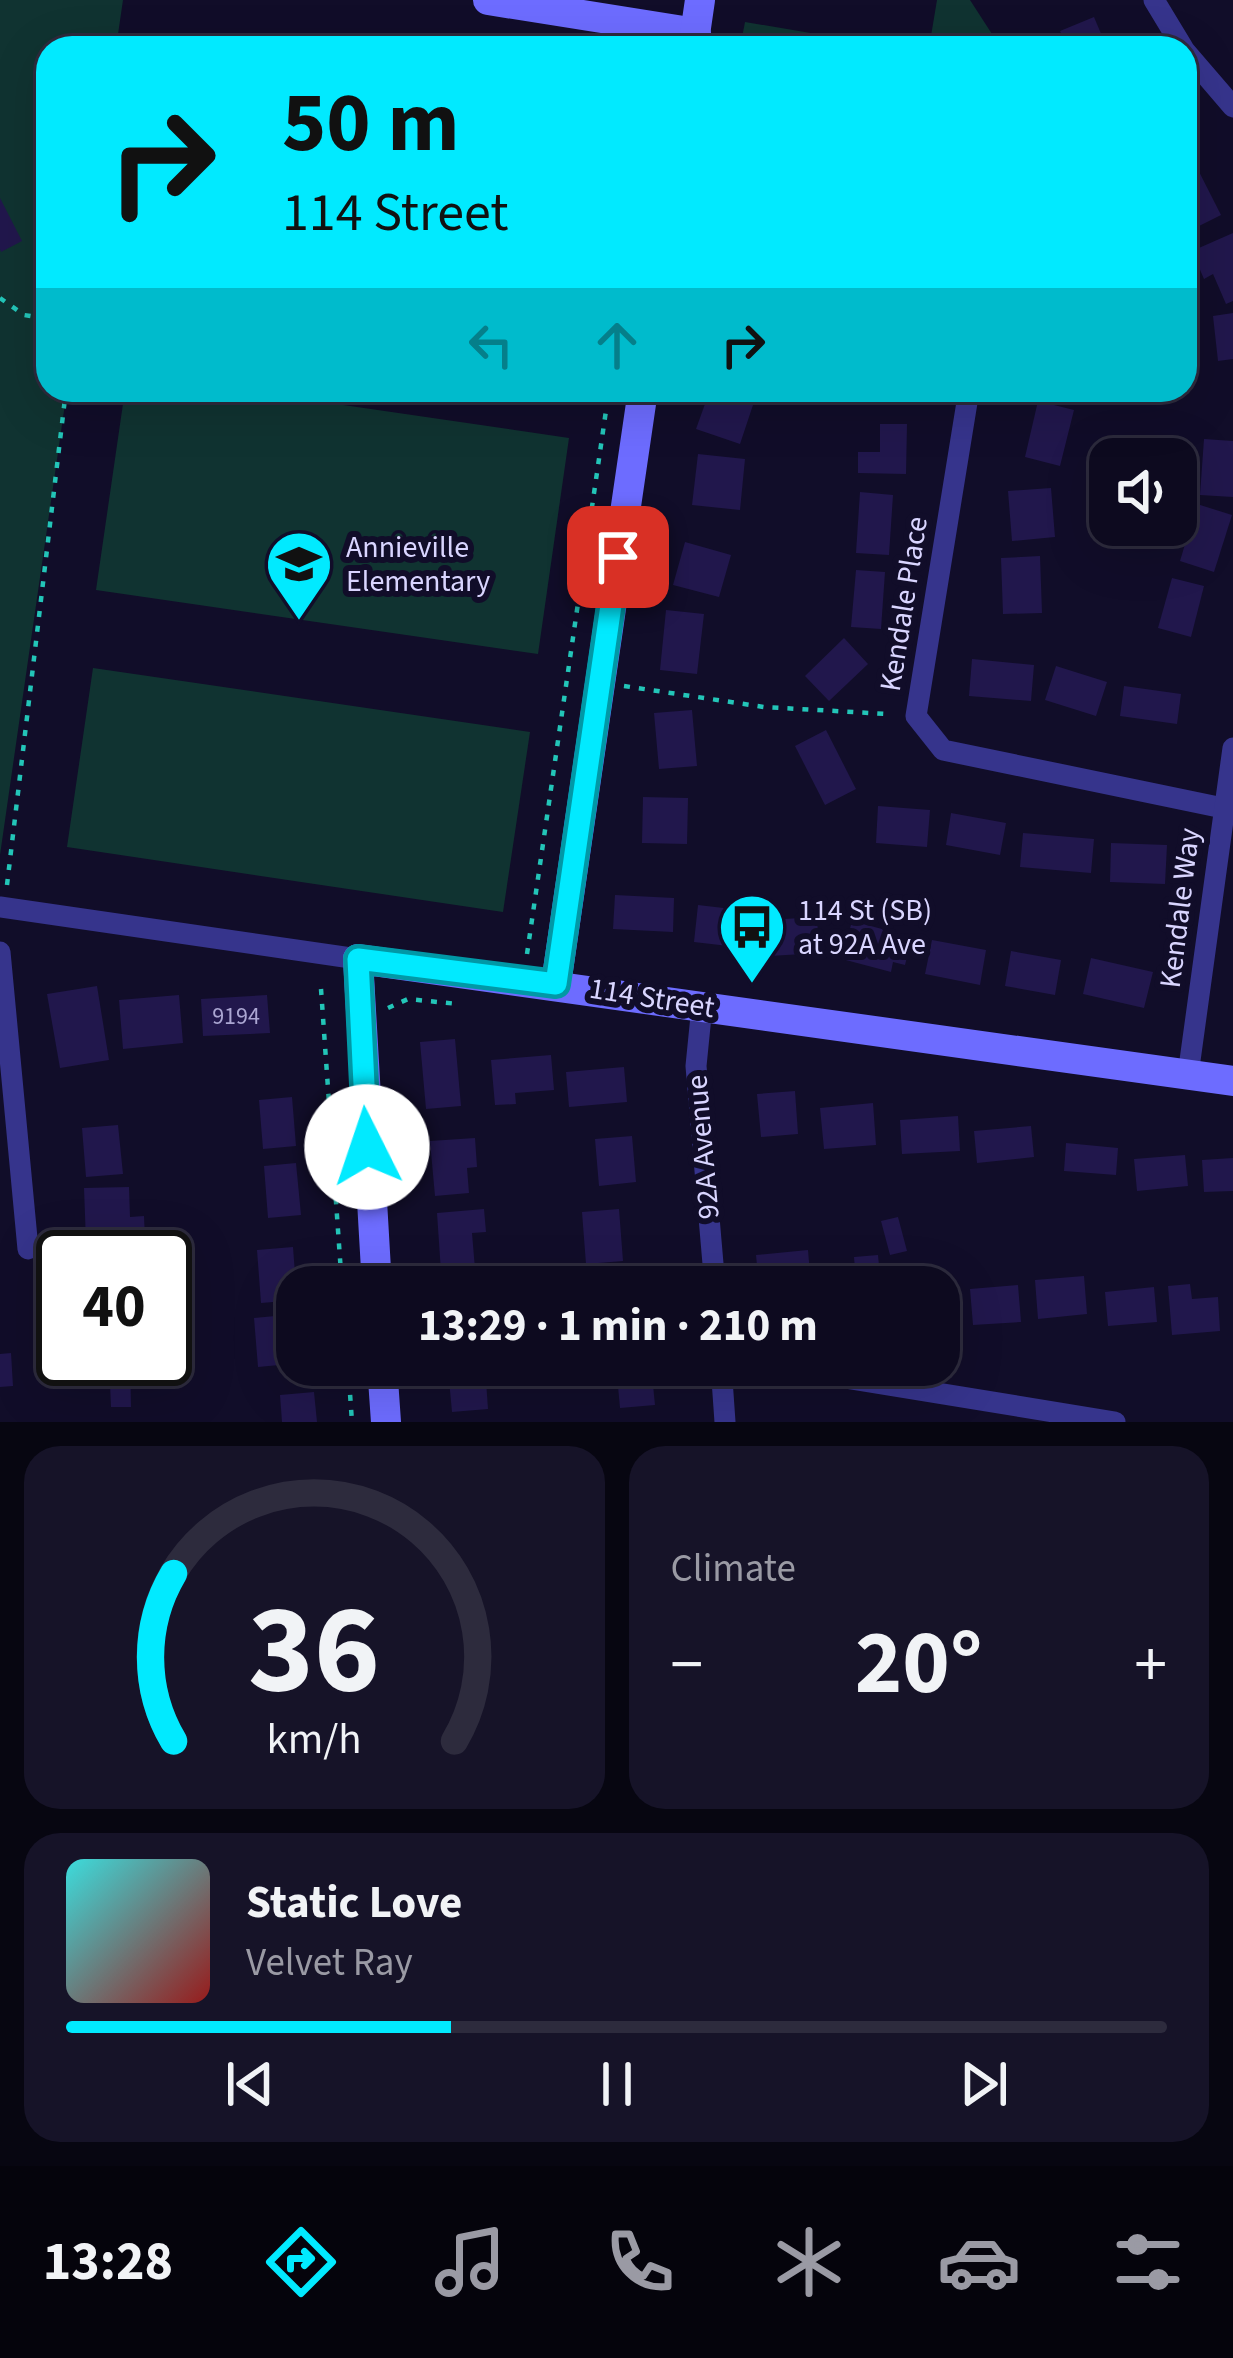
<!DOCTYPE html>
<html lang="en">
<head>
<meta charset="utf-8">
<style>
  :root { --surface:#0d0a1f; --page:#161328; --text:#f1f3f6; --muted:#9a9aa4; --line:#2d2b3d; --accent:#01eaff }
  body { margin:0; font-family:"Source Sans 3",sans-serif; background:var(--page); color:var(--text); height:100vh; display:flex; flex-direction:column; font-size:45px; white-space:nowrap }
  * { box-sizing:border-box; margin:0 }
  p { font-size:39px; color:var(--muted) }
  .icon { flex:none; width:66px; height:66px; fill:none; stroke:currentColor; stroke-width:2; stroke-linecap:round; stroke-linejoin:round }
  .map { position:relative; height:1422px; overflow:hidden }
  .drawer { display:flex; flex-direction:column; gap:24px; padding:24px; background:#070611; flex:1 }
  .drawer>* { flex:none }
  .top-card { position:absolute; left:36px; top:36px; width:1161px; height:366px; border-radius:36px; box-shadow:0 12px 48px #0002,0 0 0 3px var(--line); background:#01eaff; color:#111; overflow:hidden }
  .controls { position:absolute; left:1089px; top:438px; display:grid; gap:24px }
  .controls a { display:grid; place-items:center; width:108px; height:108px; border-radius:24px; background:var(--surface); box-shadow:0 12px 48px #0002,0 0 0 3px var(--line); font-size:60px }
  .speed { position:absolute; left:36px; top:1230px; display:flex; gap:24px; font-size:60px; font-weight:700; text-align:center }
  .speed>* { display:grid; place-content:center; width:156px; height:156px; border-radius:50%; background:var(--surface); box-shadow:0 12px 48px #0002,0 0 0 3px var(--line); line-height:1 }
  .speed .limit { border:6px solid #111; border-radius:18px; background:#fff; color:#111 }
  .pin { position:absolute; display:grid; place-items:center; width:102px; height:102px; color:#fff; margin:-51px; border-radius:24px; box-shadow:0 6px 18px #0006 }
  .me { position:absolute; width:132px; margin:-66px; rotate:356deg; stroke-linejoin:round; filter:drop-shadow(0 0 9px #0008) }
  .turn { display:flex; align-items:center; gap:42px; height:252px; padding:0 48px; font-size:54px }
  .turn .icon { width:156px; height:156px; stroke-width:2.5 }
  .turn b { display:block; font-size:84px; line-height:102px }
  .lanes { display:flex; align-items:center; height:114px; padding:0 48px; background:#0003; justify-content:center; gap:60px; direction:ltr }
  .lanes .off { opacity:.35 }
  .big { font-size:90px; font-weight:700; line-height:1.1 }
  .drawer .widget { flex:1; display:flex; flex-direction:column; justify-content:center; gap:18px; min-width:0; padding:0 42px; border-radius:36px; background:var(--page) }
  .drawer .dial { align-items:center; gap:0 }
  .dial svg { height:312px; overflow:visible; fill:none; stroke:var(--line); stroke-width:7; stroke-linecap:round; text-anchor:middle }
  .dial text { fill:var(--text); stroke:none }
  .song { display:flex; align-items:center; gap:36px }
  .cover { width:144px; height:144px; border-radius:18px; background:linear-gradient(135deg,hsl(180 70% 55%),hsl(0 70% 35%)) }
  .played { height:12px; border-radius:6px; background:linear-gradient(90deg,var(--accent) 35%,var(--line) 35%) }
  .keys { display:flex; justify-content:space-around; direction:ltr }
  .heat { display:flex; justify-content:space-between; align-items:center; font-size:66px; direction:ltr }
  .drawer .tiles { flex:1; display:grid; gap:24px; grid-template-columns:1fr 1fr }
  .widget:last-child { grid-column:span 2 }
  .trip { position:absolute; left:276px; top:1266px; width:684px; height:120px; border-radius:36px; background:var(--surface); box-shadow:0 12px 48px #0002,0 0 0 3px var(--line); font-weight:700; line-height:120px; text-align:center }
  .tab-bar { display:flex; height:192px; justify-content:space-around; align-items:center; background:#05040c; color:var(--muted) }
  .tab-bar .icon { width:84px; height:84px }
  .tab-bar .on { color:var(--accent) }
  .tab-bar b { font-size:54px; color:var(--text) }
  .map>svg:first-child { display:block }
  .green { fill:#103331 }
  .building { fill:#21174c }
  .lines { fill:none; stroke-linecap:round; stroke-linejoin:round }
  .path { stroke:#23c5b8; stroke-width:4.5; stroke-dasharray:6 9; stroke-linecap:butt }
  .street { stroke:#36348c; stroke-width:21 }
  .secondary { stroke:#6d6cff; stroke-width:30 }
  .route-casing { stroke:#0198a6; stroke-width:30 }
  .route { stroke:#01eaff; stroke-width:21 }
  .labels { text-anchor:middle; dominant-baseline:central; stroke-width:12; stroke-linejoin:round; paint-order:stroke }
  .number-label { font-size:24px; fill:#aba6d2 }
  .poi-label { font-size:30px; fill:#d9d5ff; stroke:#110d29; text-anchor:start }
  .street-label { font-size:30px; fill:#d9d5ff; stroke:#110d29 }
</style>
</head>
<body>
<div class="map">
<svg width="1233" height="1422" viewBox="0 0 1233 1422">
  <rect width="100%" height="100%" fill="#110d29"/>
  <!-- green -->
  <g class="green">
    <polygon points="0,0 123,0 116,48 48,48 48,390 67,390 0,855"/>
    <polygon points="937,0 970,0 1001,48 929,48"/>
    <polygon points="745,22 899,48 740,48"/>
    <polygon points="125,390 241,390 569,438 538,654 96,590"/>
    <polygon points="93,668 530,732 503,912 67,847"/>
  </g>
  <!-- building -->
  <g class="building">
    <polygon points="1094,17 1107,48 1067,48 1060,31"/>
    <polygon points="1189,152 1221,215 1185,233 1185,154"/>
    <polygon points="0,198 22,241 1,252 0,249"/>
    <polygon points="1233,233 1233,301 1226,304 1213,274 1204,279 1192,251"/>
    <polygon points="1233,313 1233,359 1218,361 1213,316"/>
    <polygon points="710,390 755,399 740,444 696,429"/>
    <polygon points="882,390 913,390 914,402 883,403"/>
    <polygon points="1038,401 1074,410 1060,466 1025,457"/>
    <polygon points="880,424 907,424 906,474 858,473 858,452 880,452"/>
    <polygon points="1204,439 1233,441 1233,497 1200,495"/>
    <polygon points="698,454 745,459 740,510 692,505"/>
    <polygon points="1051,488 1055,537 1012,541 1008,491"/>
    <polygon points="860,492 893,495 889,555 856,553"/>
    <polygon points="1197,504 1232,515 1214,572 1180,561"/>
    <polygon points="685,542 731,555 719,597 673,585"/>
    <polygon points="1040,556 1042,613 1003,614 1001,558"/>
    <polygon points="856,570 885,572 881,629 851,627"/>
    <polygon points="1172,578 1204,586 1191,637 1158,628"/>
    <polygon points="666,610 704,614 697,674 660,670"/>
    <polygon points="844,638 868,664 829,701 805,676"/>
    <polygon points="972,659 1034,665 1031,701 969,696"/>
    <polygon points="1056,666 1107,682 1096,716 1045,700"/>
    <polygon points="1124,686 1181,694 1177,724 1120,716"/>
    <polygon points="692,710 697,766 659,769 654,713"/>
    <polygon points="826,730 856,789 825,805 795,746"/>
    <polygon points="643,797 688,798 687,844 642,843"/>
    <polygon points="878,806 930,810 927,847 876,843"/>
    <polygon points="951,813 1006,823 1000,855 946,845"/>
    <polygon points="1023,833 1094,839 1091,873 1020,867"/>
    <polygon points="1111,843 1167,845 1165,884 1110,882"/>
    <polygon points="615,895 674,898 673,932 613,929"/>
    <polygon points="698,905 758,912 754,949 694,942"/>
    <polygon points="817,917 819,953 770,956 768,920"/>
    <polygon points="852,921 912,937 905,965 893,962 891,972 842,959"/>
    <polygon points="932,940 986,950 980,985 925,974"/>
    <polygon points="1011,951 1061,960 1055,995 1005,986"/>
    <polygon points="1091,958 1153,972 1144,1008 1083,994"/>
    <polygon points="97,986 109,1060 60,1068 47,994"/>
    <polygon points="179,995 183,1043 123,1049 119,1000"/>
    <polygon points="267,995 270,1033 203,1036 201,999"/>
    <polygon points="455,1039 461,1106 426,1109 420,1042"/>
    <polygon points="551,1055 554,1090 515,1093 516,1104 495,1105 491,1060"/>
    <polygon points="624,1067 627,1102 569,1107 566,1072"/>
    <polygon points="795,1091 798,1134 761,1137 757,1094"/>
    <polygon points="292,1097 296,1146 263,1149 259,1100"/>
    <polygon points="873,1103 876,1145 824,1149 820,1108"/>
    <polygon points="958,1116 960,1151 902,1154 900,1120"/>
    <polygon points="118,1125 123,1174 86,1177 82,1128"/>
    <polygon points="1031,1126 1034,1157 977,1163 974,1131"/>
    <polygon points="632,1136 636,1182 599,1186 595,1139"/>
    <polygon points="475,1138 477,1167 467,1168 469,1193 435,1196 430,1141"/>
    <polygon points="1066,1143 1118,1148 1116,1175 1064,1171"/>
    <polygon points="1185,1155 1188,1186 1137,1191 1134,1159"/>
    <polygon points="1233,1158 1233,1191 1204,1192 1202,1160"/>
    <polygon points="296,1163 301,1215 268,1218 264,1166"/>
    <polygon points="129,1187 130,1217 144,1216 145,1239 86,1242 84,1188"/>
    <polygon points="484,1209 486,1232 472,1233 475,1269 441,1272 437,1213"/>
    <polygon points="619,1209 623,1261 586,1264 582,1212"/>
    <polygon points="898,1217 907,1251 890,1255 881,1221"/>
    <polygon points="293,1247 297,1300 261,1303 257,1250"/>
    <polygon points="808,1250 811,1286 759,1287 756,1255"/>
    <polygon points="878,1255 881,1287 827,1287 826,1272 855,1269 854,1257"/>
    <polygon points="946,1270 950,1311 939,1311 939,1287 904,1287 903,1274"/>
    <polygon points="1084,1276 1087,1314 1038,1319 1035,1280"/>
    <polygon points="1190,1284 1192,1299 1218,1297 1220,1331 1172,1335 1168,1286"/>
    <polygon points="1018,1285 1021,1322 973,1325 970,1289"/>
    <polygon points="1154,1287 1157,1322 1108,1326 1105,1292"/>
    <polygon points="286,1315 290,1364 258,1367 254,1318"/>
    <polygon points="11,1353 13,1386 0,1387 0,1354"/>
    <polygon points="59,1359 130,1359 131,1407 111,1407 110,1384 60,1385"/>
    <polygon points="616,1365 651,1365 655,1405 620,1408"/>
    <polygon points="485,1366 488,1409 452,1412 448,1369"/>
    <polygon points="314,1392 317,1422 282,1422 280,1395"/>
  </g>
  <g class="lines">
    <!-- path -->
    <g class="path">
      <polyline points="0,298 24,315 48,319"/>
      <polyline points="624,686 764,707 888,714"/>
      <polyline points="7,885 66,390"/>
      <polyline points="527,954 609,390"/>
      <polyline points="321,989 342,1287"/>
      <polyline points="388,1008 408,999 458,1004"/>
      <polyline points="348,1365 352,1422"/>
    </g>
    <!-- street -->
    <g class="street">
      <polyline points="1154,0 1183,48"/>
      <polyline points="1185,51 1233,107"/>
      <polyline points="969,390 916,716 943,750 1223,808"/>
      <polyline points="0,907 358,959"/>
      <polyline points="0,952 28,1249"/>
      <polyline points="702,1006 696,1066 715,1287"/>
      <polyline points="1188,1075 1233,748"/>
      <polyline points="721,1365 725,1422"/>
      <polyline points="765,1365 1115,1422"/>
    </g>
    <!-- secondary -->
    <g class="secondary">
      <polyline points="488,0 696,33"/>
      <polyline points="693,48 700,0"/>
      <polyline points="556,984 643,390"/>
      <polyline points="377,1287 358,959 1233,1081"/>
      <polyline points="382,1365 386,1422"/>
    </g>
  </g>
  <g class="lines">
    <!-- route casing -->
    <g class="route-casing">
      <polyline id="route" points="367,1147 358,959 556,984 618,557"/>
    </g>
    <!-- route -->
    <use href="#route" class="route"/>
  </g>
  <!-- icons -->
  <defs>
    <g id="school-pin" transform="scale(3.45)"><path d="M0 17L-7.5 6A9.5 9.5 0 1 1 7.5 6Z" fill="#01eaff" stroke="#110d29"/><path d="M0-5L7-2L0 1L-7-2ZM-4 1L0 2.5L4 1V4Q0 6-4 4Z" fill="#111"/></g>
    <g id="bus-pin" transform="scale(3.45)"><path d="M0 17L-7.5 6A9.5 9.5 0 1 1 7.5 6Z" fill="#01eaff" stroke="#110d29"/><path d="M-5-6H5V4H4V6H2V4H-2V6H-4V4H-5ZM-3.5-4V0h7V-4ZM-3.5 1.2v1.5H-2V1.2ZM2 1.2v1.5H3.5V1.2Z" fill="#111"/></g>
  </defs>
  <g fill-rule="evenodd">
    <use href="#school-pin" x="299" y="564"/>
    <use href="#bus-pin" x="752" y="927"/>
  </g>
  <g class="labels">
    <!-- number labels -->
    <g class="number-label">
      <text x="236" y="1016">9194</text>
    </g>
    <!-- poi labels -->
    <g class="poi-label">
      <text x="346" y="547">Annieville<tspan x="346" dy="34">Elementary</tspan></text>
      <text x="798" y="910">114 St (SB)<tspan x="798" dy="34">at 92A Ave</tspan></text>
    </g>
    <!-- street labels -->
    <g class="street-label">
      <text transform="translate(904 604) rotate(-81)">Kendale Place</text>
      <text transform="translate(1180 908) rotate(-83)">Kendale Way</text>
      <text transform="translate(652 998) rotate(9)">114 Street</text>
      <text transform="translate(703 1147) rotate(-95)">92A Avenue</text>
    </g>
  </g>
</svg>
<div class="controls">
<a><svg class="icon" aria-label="sound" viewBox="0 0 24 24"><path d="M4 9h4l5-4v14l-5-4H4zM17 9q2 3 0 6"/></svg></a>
</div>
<div class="speed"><div class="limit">40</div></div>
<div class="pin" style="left:618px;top:557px;background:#d93025"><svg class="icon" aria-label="arrive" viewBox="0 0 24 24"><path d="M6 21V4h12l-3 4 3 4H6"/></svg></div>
<svg class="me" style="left:367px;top:1147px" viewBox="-20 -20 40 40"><circle r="19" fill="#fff"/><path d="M0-13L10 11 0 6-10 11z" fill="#01eaff"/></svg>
<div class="trip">13:29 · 1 min · 210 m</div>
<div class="top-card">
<div class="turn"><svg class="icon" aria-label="right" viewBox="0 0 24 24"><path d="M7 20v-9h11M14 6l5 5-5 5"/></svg><div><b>50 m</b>114 Street</div></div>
<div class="lanes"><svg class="icon off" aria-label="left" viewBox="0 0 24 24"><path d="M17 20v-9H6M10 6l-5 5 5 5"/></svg><svg class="icon off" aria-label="ahead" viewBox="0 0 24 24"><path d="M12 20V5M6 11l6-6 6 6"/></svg><svg class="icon" aria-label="right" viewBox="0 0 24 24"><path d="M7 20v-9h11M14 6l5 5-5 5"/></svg></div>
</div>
</div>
<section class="drawer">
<div class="tiles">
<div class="widget dial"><svg viewBox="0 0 100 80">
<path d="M14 69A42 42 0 1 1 86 69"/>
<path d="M14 69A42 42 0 0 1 14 26" stroke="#01eaff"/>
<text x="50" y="56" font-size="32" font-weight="700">36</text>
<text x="50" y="72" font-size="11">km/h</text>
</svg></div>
<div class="widget"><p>Climate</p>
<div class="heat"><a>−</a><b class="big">20°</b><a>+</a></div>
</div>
<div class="widget">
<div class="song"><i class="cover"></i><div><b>Static Love</b><p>Velvet Ray</p></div></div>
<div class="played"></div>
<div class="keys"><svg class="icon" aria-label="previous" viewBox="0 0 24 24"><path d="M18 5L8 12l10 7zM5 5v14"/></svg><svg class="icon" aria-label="pause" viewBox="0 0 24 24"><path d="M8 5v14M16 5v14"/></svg><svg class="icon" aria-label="next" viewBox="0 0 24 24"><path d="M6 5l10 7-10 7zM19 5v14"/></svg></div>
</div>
</div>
</section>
<nav class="tab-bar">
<b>13:28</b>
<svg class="icon on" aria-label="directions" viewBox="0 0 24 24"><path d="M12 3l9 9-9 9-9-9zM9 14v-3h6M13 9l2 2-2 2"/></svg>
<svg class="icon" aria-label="music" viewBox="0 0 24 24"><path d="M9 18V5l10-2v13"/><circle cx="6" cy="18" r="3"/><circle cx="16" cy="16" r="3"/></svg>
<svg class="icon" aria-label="phone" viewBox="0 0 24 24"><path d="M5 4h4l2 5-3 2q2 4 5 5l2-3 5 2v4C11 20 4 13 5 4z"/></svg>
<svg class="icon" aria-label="climate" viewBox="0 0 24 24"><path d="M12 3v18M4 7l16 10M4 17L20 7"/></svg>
<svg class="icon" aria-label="car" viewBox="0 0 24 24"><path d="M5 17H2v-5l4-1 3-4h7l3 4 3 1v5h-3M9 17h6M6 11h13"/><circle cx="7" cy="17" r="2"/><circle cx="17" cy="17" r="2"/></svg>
<svg class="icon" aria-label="filters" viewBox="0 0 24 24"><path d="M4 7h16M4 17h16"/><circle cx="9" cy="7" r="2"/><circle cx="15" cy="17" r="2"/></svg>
</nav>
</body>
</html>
